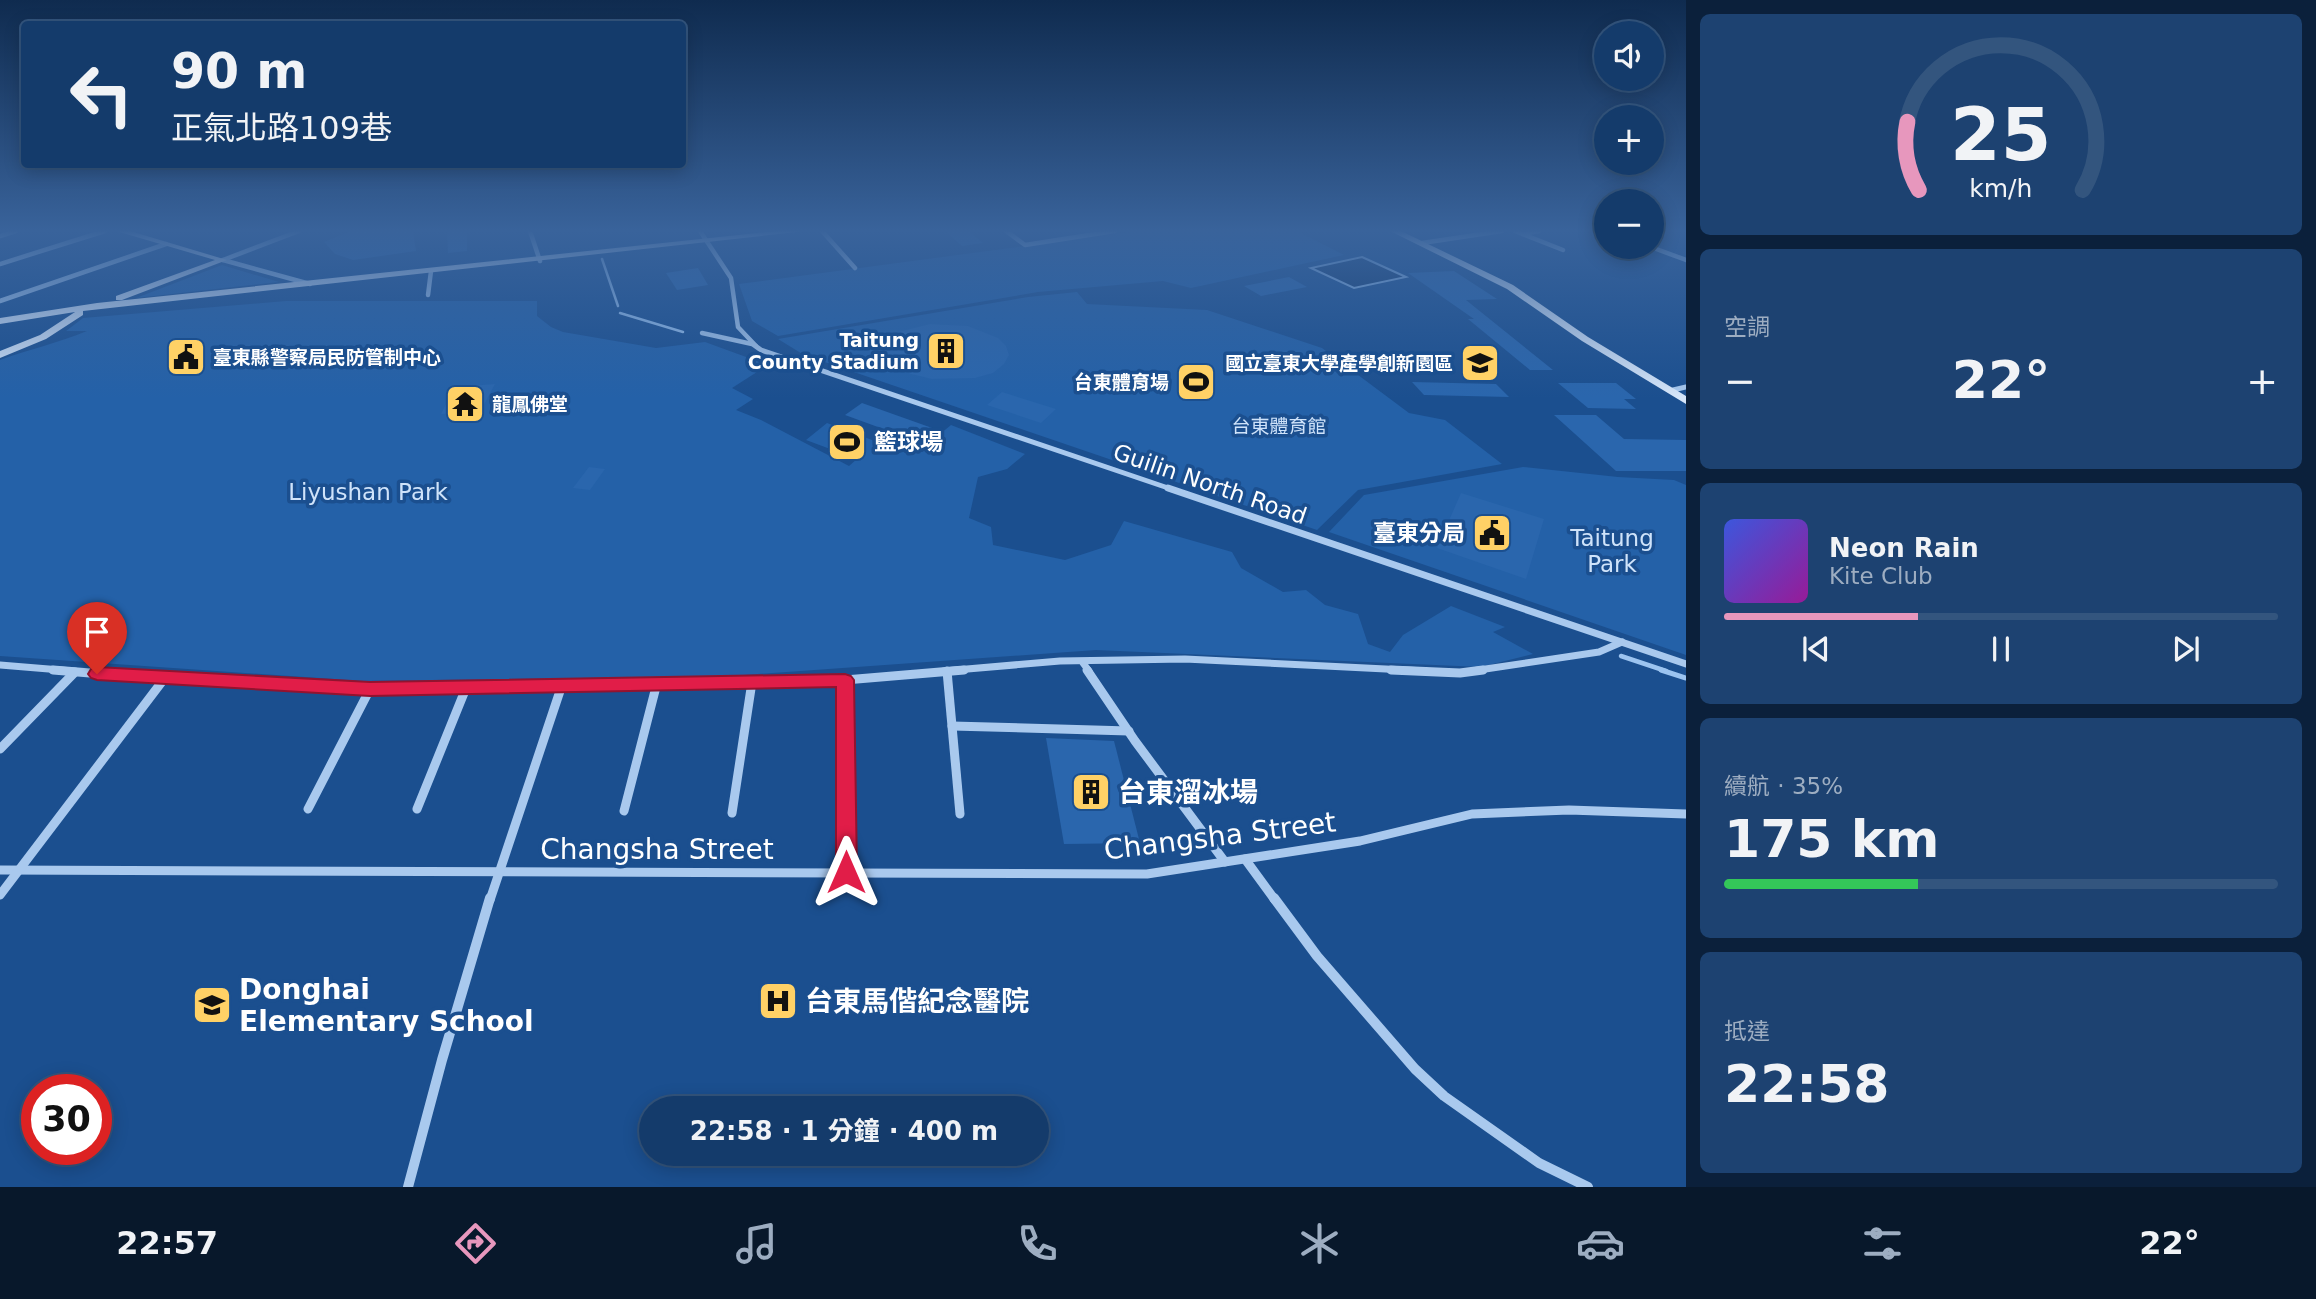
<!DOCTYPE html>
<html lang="zh-TW">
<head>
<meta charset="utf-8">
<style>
  :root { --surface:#143b6b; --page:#1d4271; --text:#f1f3f6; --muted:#9dadc1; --line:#33557e; --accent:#e797bd }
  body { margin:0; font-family:"DejaVu Sans","Noto Sans TC",sans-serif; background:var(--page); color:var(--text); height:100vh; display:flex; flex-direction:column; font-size:26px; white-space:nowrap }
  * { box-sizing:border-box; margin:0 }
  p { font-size:23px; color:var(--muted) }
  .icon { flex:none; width:38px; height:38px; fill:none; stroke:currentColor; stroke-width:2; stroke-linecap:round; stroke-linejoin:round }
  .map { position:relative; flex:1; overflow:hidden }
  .details { display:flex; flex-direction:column; gap:14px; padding:14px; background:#0b203b; width:630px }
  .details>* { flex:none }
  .guide { position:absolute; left:21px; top:21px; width:665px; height:147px; border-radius:7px; box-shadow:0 4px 18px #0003,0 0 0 2px var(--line); background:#143b6b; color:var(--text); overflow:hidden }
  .fabs { position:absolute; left:1594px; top:21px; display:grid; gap:14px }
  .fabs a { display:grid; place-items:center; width:70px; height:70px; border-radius:50%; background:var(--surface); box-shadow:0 4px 18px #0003,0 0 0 2px var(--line); font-size:35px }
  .speed { position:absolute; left:21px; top:1074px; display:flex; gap:14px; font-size:35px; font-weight:700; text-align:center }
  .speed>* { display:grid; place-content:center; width:91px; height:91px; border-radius:50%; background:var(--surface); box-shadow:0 4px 18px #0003,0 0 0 2px var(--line); line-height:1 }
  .speed .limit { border:10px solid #d22; background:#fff; color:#111 }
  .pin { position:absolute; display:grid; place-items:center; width:60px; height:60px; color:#fff; margin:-72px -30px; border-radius:50% 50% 50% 0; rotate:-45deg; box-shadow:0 0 7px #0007 }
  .pin .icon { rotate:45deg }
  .me { position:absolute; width:77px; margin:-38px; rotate:0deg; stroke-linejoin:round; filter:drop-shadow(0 0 5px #0008) }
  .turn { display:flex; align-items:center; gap:24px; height:147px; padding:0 35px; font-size:32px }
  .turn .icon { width:91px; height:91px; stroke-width:2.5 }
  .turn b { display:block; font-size:49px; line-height:60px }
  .big { font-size:52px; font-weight:700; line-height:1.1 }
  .details .tile { flex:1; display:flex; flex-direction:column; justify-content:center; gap:10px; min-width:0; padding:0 24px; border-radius:10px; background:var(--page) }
  .details .dial { align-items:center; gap:0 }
  .dial svg { height:182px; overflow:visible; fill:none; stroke:var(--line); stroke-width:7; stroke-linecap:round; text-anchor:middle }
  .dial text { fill:var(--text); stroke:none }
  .song { display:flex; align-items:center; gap:21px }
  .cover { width:84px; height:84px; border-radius:10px; background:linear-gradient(135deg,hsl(230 70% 55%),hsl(300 70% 35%)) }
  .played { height:7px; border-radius:4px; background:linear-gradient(90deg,var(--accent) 35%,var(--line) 35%) }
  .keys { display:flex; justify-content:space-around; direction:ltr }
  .heat { display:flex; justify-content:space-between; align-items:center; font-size:38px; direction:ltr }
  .charge { height:10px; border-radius:5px; background:linear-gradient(90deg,#34c759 35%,var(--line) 0) }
  .trip { position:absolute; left:639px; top:1096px; width:410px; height:70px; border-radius:35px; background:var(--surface); box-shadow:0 4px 18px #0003,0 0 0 2px var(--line); font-weight:700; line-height:70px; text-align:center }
  .tab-bar { display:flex; height:112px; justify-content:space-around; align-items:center; background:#08182b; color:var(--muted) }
  .tab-bar .icon { width:49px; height:49px }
  .tab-bar .active { color:var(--accent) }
  .tab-bar b { font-size:32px; color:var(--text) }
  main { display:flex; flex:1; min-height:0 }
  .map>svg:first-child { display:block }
  .green { fill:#2461a8 }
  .water { fill:#123a6d; stroke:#9cc4f0; stroke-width:2 }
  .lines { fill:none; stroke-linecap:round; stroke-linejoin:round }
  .stream-far2 { stroke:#9cc4f0; stroke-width:2.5 }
  .stream-far1 { stroke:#9cc4f0; stroke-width:4.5 }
  .stream { stroke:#9cc4f0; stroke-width:5 }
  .building { fill:#2a66ad }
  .street-far4 { stroke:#a9c9ee; stroke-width:4.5 }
  .street-far3 { stroke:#a9c9ee; stroke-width:5 }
  .street-far2 { stroke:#a9c9ee; stroke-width:7 }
  .street-far1 { stroke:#a9c9ee; stroke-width:9 }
  .street { stroke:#a9c9ee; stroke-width:10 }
  .secondary { fill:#d6e6fa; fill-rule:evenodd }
  .route { fill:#e11d48; stroke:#92132f; stroke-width:2 }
  .labels { text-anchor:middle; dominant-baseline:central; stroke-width:7; stroke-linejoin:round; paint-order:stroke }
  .far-poi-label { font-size:19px; font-weight:bold; fill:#fff; stroke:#1b4f8f; text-anchor:end }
  .far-park-label { font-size:19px; fill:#cfe3fa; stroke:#1b4f8f }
  .poi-label { font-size:23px; font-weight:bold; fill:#fff; stroke:#1b4f8f; text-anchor:start }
  .street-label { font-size:23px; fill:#fff; stroke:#1b4f8f }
  .park-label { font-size:23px; fill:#cfe3fa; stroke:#1b4f8f }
  .near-poi-label { font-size:28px; font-weight:bold; fill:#fff; stroke:#1b4f8f; text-anchor:start }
  .near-street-label { font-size:28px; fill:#fff; stroke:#1b4f8f }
</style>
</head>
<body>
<main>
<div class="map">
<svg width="1686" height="1187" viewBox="0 0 1686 1187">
  <rect width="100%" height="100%" fill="#1b4f8f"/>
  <!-- green -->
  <g class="green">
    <polygon points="1138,231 1297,231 1344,255 1191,288 1163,281 1038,292 778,336 752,321 739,284"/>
    <polygon points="222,265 279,282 136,298"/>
    <polygon points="1077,292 1087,304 1207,310 1322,348 1409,413 1445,420 1502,464 1358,490 1317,530 804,355 778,339 1028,297"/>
    <path d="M286 301H537V316L551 327 563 332 656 348 705 342 768 365 732 388 753 399 736 410 761 420 849 466 857 459 806 440 827 423 888 446 917 453 951 425 1025 454 1007 469 978 477 969 518 991 527 993 545 1065 560 1111 545 1124 521 1232 552 1241 568 1283 592 1306 590 1325 605 1358 614 1368 644 1390 652 1403 635 1451 606 1505 627 1493 632 1533 654 1481 667 1096 650 730 676 363 681 0 656V360C30 349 58 343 87 331H66L83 318Z"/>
    <polygon points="1523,467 1618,477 1674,480 1686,485 1686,655 1329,532 1364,495"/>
  </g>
  <!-- water -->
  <polygon class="water" points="1362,257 1406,277 1354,288 1311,268"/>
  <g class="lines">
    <!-- stream-far2 -->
    <g class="stream-far2">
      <polyline points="602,259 618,306"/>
      <polyline points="620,313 683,332"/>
    </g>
    <!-- stream-far1 -->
    <polyline class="stream-far1" points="1621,656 1666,671"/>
    <!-- stream -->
    <polyline class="stream" points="1661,670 1686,678"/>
  </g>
  <!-- building -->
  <g class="building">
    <polygon points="351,231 413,231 416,251 353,260 335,254 324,242"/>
    <polygon points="447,231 467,231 467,251 448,253"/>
    <polygon points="945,231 969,231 983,243 962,246"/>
    <polygon points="698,268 708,285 677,290 666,273"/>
    <polygon points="1454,271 1497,299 1466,300 1553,370 1530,370 1468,319 1474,319 1408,273"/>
    <polygon points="1289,277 1307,287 1261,296 1244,286"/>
    <polygon points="930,324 968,326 998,338 1006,346 1009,355 1004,364 993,373 975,378 932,379 911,374 896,367 886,357 884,348 888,339 898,332"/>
    <polygon points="1412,382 1496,384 1509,397 1424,395"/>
    <polygon points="1558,383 1616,383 1636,399 1624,399 1636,409 1588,408"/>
    <polygon points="495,384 480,412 441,414 455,387"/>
    <polygon points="1002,392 1056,409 1041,423 987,405"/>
    <polygon points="862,403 935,429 919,442 845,415"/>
    <polygon points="1554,415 1596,415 1624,439 1686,440 1686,471 1616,471"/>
    <polygon points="589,467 605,469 590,490 573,488"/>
    <polygon points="1461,493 1544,519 1526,579 1437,548"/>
    <polygon points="1046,738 1114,741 1140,843 1064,844"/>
  </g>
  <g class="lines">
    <!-- street-far4 -->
    <g class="street-far4">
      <polyline points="530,231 540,261"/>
      <polyline points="700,231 731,278 738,327 756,346"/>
      <polyline points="822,231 855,268"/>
      <polyline points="1006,231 1025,245 1115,231"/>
      <polyline points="1515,231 1563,250"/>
      <polyline points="1523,234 1539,231"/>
      <polyline points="0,236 16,231"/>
      <polyline points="1422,243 1502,231"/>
      <polyline points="1651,247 1686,260"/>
      <polyline points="223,260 310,284"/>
      <polyline points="223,260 299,231"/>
      <polyline points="0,264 105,231"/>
      <polyline points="428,295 431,271"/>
      <polyline points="0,301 166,244"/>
      <polyline points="702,333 752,344"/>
    </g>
    <!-- street-far3 -->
    <g class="street-far3">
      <polyline points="754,345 761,350 1174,490"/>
      <polyline points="1673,390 1686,387"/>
    </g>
    <!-- street-far2 -->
    <g class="street-far2">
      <polyline points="1168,488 1686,664"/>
      <polyline points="1083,663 1089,671"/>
      <polyline points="0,665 73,671"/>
      <polyline points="944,671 1060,661 1185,659 1426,671"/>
      <polyline points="1472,671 1599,652 1622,642"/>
    </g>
    <!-- street-far1 -->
    <g class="street-far1">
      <polyline points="53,670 164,679 370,689 845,680 964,670"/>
      <polyline points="1087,670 1135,741 1225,862"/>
      <polyline points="1391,670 1460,673 1483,670"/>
      <polyline points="947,671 960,814"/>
      <polyline points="845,680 846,872"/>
      <polyline points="952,726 1129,731"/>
      <polyline points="0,749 75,672"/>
      <polyline points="308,809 370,689"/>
      <polyline points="417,809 466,688"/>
      <polyline points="624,811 657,683"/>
      <polyline points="732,813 752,682"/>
      <polyline points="1245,859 1275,900"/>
      <polyline points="0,870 1147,874 1360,841 1472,814 1569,810 1686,814"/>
      <polyline points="0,895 164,679"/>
      <polyline points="490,900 562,685"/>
    </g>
    <!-- street -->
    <g class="street">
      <polyline points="1274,898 1317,956 1415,1069 1444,1096 1539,1163 1588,1187"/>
      <polyline points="408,1187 442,1060 490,898"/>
    </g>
    <!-- secondary -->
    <g class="secondary">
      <polygon points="116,231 130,231 227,260 122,300 116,300 116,296 215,260"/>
      <polygon points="776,231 806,231 83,311 83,315 46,339 0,358 0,351 40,335 75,312 0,324 0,318 97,303"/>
      <polygon points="1390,231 1401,231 1513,285 1588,337 1686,396 1686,404 1582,341 1507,289"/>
    </g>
  </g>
  <!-- sky -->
  <linearGradient id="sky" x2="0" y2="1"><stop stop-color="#0f2b4f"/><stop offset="0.58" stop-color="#39639b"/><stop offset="1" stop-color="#39639b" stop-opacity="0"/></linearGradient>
  <rect width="1686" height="398" fill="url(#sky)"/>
  <!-- route -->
  <polygon class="route" points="97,667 370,682 845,674 851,676 854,680 857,872 854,878 846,881 839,878 836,872 836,687 370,696 97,680 91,678 88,674 91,669"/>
  <!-- icons -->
  <defs>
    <g id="building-square" transform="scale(2.0125)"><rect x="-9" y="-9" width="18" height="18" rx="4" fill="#ffd166" stroke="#1b4f8f"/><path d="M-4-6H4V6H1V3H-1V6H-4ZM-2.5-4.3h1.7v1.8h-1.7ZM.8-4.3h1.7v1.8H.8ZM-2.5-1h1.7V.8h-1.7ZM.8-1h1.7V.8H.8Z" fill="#111"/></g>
    <g id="civic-square" transform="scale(2.0125)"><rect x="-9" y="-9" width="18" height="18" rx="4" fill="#ffd166" stroke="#1b4f8f"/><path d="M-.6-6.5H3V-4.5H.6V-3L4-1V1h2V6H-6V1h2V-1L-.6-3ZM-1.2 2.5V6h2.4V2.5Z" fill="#111"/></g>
    <g id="school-square" transform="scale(2.0125)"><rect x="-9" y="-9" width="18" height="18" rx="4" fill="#ffd166" stroke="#1b4f8f"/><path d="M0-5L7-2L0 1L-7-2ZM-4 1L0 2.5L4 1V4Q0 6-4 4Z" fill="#111"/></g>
    <g id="stadium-square" transform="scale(2.0125)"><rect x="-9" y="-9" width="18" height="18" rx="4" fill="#ffd166" stroke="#1b4f8f"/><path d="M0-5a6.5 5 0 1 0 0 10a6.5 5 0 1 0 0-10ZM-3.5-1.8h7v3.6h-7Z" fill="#111"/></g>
    <g id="temple-square" transform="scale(2.0125)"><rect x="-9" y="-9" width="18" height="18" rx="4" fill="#ffd166" stroke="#1b4f8f"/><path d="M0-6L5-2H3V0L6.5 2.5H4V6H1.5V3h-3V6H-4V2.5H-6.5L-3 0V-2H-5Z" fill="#111"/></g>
    <g id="hospital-square" transform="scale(2.0125)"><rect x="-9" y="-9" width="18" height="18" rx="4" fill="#ffd166" stroke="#1b4f8f"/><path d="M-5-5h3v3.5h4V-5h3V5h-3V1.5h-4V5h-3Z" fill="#111"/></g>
  </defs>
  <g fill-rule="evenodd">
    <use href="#building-square" x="946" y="351"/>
    <use href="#civic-square" x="186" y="357"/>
    <use href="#school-square" x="1480" y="363"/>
    <use href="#stadium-square" x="1196" y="382"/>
    <use href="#temple-square" x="465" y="404"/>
    <use href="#stadium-square" x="847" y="442"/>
    <use href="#civic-square" x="1492" y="533"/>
    <use href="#building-square" x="1091" y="792"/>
    <use href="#hospital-square" x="778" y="1001"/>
    <use href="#school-square" x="212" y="1005"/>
  </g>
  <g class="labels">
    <!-- far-poi labels -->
    <g class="far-poi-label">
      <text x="919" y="340">Taitung<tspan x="919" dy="22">County Stadium</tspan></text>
      <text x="213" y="357" text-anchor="start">臺東縣警察局民防管制中心</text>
      <text x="1453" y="363">國立臺東大學產學創新園區</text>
      <text x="1169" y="382">台東體育場</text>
      <text x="492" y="404" text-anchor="start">龍鳳佛堂</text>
    </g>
    <!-- far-park labels -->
    <g class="far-park-label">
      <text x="1279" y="426">台東體育館</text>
    </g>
    <!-- poi labels -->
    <g class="poi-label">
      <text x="874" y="442">籃球場</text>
      <text x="1465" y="533" text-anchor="end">臺東分局</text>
    </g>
    <!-- street labels -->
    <g class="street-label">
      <text transform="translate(1210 484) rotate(19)">Guilin North Road</text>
    </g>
    <!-- park labels -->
    <g class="park-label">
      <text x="368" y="492">Liyushan Park</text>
      <text x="1612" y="538">Taitung<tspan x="1612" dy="26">Park</tspan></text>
    </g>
    <!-- near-poi labels -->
    <g class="near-poi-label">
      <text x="1118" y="792">台東溜冰場</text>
      <text x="239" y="989">Donghai<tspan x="239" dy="32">Elementary School</tspan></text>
      <text x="805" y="1001">台東馬偕紀念醫院</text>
    </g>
    <!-- near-street labels -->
    <g class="near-street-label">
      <text transform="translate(1220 836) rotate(-7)">Changsha Street</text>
      <text x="657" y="849">Changsha Street</text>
    </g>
  </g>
</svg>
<div class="fabs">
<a><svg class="icon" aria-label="sound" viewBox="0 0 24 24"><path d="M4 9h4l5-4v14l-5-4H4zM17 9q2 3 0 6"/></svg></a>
<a>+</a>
<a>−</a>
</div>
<div class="speed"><div class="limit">30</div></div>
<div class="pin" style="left:97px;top:674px;background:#d93025"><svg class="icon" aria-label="arrive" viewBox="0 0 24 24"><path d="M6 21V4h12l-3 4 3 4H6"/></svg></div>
<svg class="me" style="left:846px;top:872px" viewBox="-20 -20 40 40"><path d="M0-17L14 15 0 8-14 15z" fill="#e11d48" stroke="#fff" stroke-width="4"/></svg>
<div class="trip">22:58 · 1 分鐘 · 400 m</div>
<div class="guide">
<div class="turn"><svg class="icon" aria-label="left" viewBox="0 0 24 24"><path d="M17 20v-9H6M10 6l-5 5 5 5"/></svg><div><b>90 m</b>正氣北路109巷</div></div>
</div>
</div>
<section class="details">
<div class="tile dial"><svg viewBox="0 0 100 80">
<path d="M14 69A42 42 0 1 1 86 69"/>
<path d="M14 69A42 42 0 0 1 9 39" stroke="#e797bd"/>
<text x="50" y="56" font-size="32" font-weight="700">25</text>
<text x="50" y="72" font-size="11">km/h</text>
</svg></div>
<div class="tile"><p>空調</p>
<div class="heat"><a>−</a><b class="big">22°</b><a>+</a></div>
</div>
<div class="tile">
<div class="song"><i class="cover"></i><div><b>Neon Rain</b><p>Kite Club</p></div></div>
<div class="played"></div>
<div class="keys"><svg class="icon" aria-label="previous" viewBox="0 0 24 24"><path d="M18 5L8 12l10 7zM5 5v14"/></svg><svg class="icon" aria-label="pause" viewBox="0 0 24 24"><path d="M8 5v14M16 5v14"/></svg><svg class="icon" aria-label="next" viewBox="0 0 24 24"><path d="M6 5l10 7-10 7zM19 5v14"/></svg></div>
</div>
<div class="tile"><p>續航 · 35%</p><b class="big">175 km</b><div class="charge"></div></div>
<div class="tile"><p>抵達</p><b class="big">22:58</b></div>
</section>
</main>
<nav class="tab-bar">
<b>22:57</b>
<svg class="icon active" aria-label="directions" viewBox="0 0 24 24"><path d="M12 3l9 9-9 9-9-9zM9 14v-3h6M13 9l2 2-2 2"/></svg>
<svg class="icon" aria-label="music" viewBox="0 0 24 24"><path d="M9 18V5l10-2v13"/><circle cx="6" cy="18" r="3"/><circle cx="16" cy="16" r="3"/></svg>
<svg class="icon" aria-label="phone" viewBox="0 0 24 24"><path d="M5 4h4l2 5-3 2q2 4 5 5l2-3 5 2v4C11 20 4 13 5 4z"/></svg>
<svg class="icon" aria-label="climate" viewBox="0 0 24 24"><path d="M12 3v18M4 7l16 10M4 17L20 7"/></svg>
<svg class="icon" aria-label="car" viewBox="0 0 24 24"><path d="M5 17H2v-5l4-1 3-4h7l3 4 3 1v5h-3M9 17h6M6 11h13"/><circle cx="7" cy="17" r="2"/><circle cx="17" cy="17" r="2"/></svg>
<svg class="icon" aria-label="filters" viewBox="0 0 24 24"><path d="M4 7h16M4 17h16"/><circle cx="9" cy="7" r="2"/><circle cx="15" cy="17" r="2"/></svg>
<b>22°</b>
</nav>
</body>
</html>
